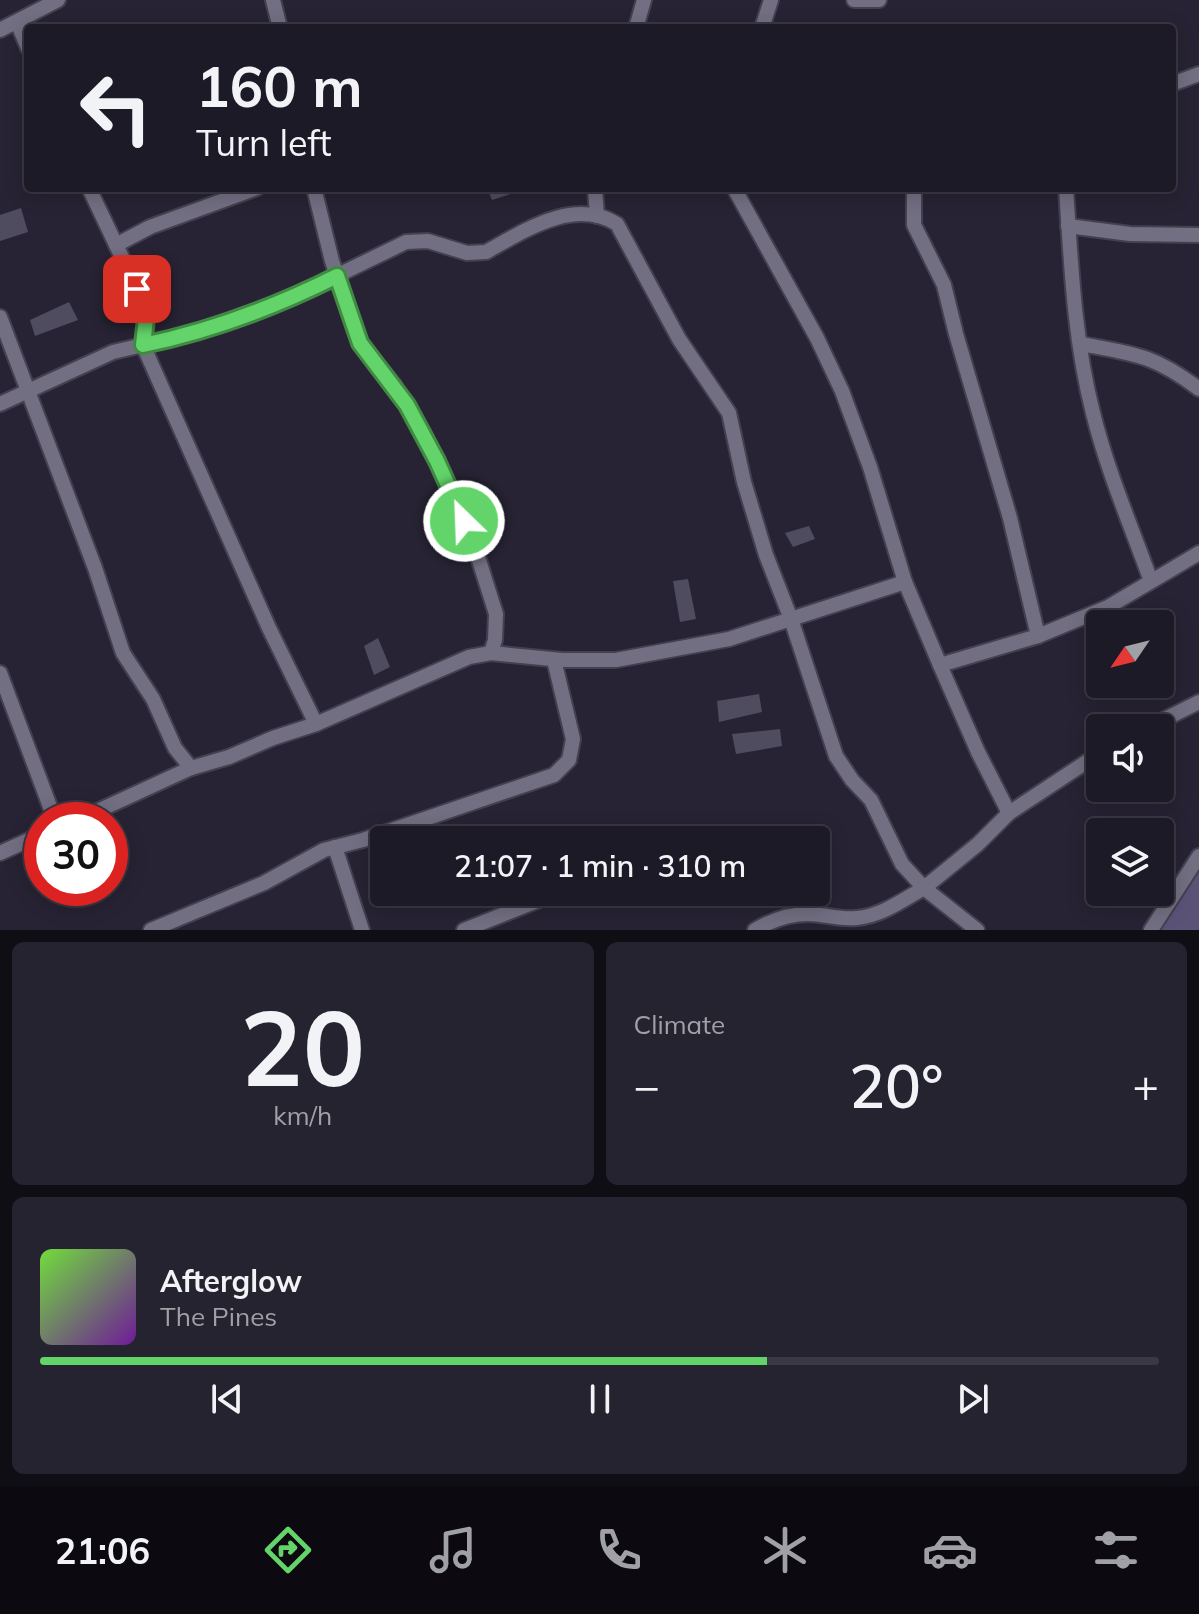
<!DOCTYPE html>
<html lang="en">
<head>
<meta charset="utf-8">
<style>
  :root { --surface:#1d1a27; --page:#25232f; --text:#f1f3f6; --muted:#a0a1a7; --line:#3b3844; --accent:#63d469 }
  body { margin:0; font-family:Mulish,sans-serif; background:var(--page); color:var(--text); height:100vh; display:flex; flex-direction:column; font-size:30px; white-space:nowrap }
  * { box-sizing:border-box; margin:0 }
  p { font-size:26px; color:var(--muted) }
  .icon { flex:none; width:44px; height:44px; fill:none; stroke:currentColor; stroke-width:2; stroke-linecap:round; stroke-linejoin:round }
  .map { position:relative; height:930px; overflow:hidden }
  .side { display:flex; flex-direction:column; gap:12px; padding:12px; background:#100e15; flex:1 }
  .side>* { flex:none }
  .top-card { position:absolute; left:24px; top:24px; width:1152px; height:168px; border-radius:8px; box-shadow:0 4px 20px #0003,0 0 0 2px var(--line); background:#1d1a27; color:var(--text); overflow:hidden }
  .needle { width:52px; rotate:235deg }
  .controls { position:absolute; left:1086px; top:610px; display:grid; gap:16px }
  .controls a { display:grid; place-items:center; width:88px; height:88px; border-radius:8px; background:var(--surface); box-shadow:0 4px 20px #0003,0 0 0 2px var(--line); font-size:40px }
  .speed { position:absolute; left:24px; top:802px; display:flex; gap:16px; font-size:40px; font-weight:700; text-align:center }
  .speed>* { display:grid; place-content:center; width:104px; height:104px; border-radius:50%; background:var(--surface); box-shadow:0 4px 20px #0003,0 0 0 2px var(--line); line-height:1 }
  .speed .limit { border:12px solid #d22; background:#fff; color:#111 }
  .pin { position:absolute; display:grid; place-items:center; width:68px; height:68px; color:#fff; margin:-34px; border-radius:16px; box-shadow:0 4px 12px #0006 }
  .me { position:absolute; width:88px; margin:-44px; rotate:336deg; stroke-linejoin:round; filter:drop-shadow(0 0 6px #0008) }
  .turn { display:flex; align-items:center; gap:28px; height:168px; padding:0 40px; font-size:36px }
  .turn .icon { width:104px; height:104px; stroke-width:2.5 }
  .turn b { display:block; font-size:56px; line-height:68px }
  .big { font-size:60px; font-weight:600; line-height:1.1 }
  .side .widget { flex:1; display:flex; flex-direction:column; justify-content:center; gap:12px; min-width:0; padding:0 28px; border-radius:12px; background:var(--page) }
  .side .dial { align-items:center; gap:0 }
  .dial b { font-size:104px; line-height:1 }
  .song { display:flex; align-items:center; gap:24px }
  .cover { width:96px; height:96px; border-radius:12px; background:linear-gradient(135deg,hsl(100 70% 55%),hsl(280 70% 35%)) }
  .played { height:8px; border-radius:4px; background:linear-gradient(90deg,var(--accent) 65%,var(--line) 65%) }
  .keys { display:flex; justify-content:space-around; direction:ltr }
  .heat { display:flex; justify-content:space-between; align-items:center; font-size:44px; direction:ltr }
  .side .tiles { flex:1; display:grid; gap:12px; grid-template-columns:1fr 1fr }
  .widget:last-child { grid-column:span 2 }
  .trip { position:absolute; left:370px; top:826px; width:460px; height:80px; border-radius:8px; background:var(--surface); box-shadow:0 4px 20px #0003,0 0 0 2px var(--line); font-weight:600; line-height:80px; text-align:center }
  .dock { display:flex; height:128px; justify-content:space-around; align-items:center; background:#0c0a10; color:var(--muted) }
  .dock .icon { width:56px; height:56px }
  .dock .selected { color:var(--accent) }
  .dock b { font-size:36px; color:var(--text) }
  .map>svg:first-child { display:block }
  .forest { fill:#5b5278 }
  .building { fill:#504c5f }
  .lines { fill:none; stroke-linecap:round; stroke-linejoin:round }
  .minor-casing { stroke:#44404f; stroke-width:18 }
  .minor { stroke:#736f83; stroke-width:14 }
  .route-casing { stroke:#408a44; stroke-width:20 }
  .route { stroke:#63d469; stroke-width:14 }
</style>
</head>
<body>
<div class="map">
<svg width="1199" height="930" viewBox="0 0 1199 930">
  <rect width="100%" height="100%" fill="#272334"/>
  <!-- forest -->
  <polygon class="forest" points="1199,863 1199,930 1156,930"/>
  <!-- building -->
  <g class="building">
    <polygon points="487,188 523,188 523,190 492,200"/>
    <polygon points="21,208 28,232 0,241 0,215"/>
    <polygon points="69,302 78,320 35,336 30,320"/>
    <polygon points="809,526 815,539 793,547 785,533"/>
    <polygon points="688,579 696,619 680,622 673,581"/>
    <polygon points="378,638 390,667 374,675 364,646"/>
    <polygon points="759,694 762,712 719,722 717,701"/>
    <polygon points="780,729 782,746 736,754 732,734"/>
  </g>
  <g class="lines">
    <!-- minor casing -->
    <g class="minor-casing">
      <g id="minor">
        <polyline points="273,0 280,28"/>
        <polyline points="854,0 879,0"/>
        <polyline points="17,22 28,48"/>
        <polyline points="636,28 644,0"/>
        <polyline points="762,28 771,0"/>
        <polyline points="0,30 58,0"/>
        <polyline points="1172,84 1199,74"/>
        <polyline points="314,188 332,261 360,343 394,385 424,434 472,538 496,614 495,640 491,653"/>
        <polyline points="595,188 597,216"/>
        <polyline points="734,188 817,338 842,391 870,467 905,582 940,665 1038,636 1010,518 956,334 944,285 914,225 914,188"/>
        <path d="M1066 188C1071 263 1074 340 1093 413 1107 470 1131 526 1151 581"/>
        <polyline points="1068,226 1130,234 1199,235"/>
        <polyline points="116,245 150,227 257,188"/>
        <polyline points="0,317 95,568 123,653 153,699 175,748 191,768"/>
        <path d="M1081 344C1135 354 1154 355 1199 389"/>
        <polyline points="0,404 113,352 143,345 147,310 89,188"/>
        <polyline points="1038,636 1108,607 1199,553"/>
        <polyline points="940,665 978,752 1009,813"/>
        <polyline points="0,673 55,820"/>
        <path d="M316 724 269 628 143 345 184 336 291 298 406 242 428 241 467 253 486 252C524 231 574 197 617 224L679 339 729 413 744 482 766 555 791 619 836 756 852 780 871 800 902 864 924 888 978 844 1009 813 1100 753"/>
        <polyline points="1147,728 1199,702"/>
        <polyline points="78,820 191,768 229,757 273,738 316,724 469,657 491,653 562,660 616,660 729,639 905,582"/>
        <polyline points="335,847 362,930"/>
        <polyline points="0,853 42,834"/>
        <polyline points="151,930 264,883 324,850 363,840 554,775 569,760 573,739 554,660"/>
        <polyline points="464,930 552,895"/>
        <path d="M755 930C770 921 789 914 808 914 824 914 840 920 857 918 881 916 903 900 924 888L977 930"/>
        <polyline points="1151,930 1199,856"/>
      </g>
    </g>
    <!-- minor -->
    <use href="#minor" class="minor"/>
  </g>
  <g class="lines">
    <!-- route casing -->
    <g class="route-casing">
      <path id="route" d="M137 289 147 310 143 345C211 331 275 307 337 276L360 343 407 405 437 461 464 521"/>
    </g>
    <!-- route -->
    <use href="#route" class="route"/>
  </g>
</svg>
<div class="controls">
<a><svg class="needle" viewBox="-14 -14 28 28"><path d="M0-13l5 13h-10z" fill="#e53935"/><path d="M0 13l5-13h-10z" fill="#a0a1a7"/></svg></a>
<a><svg class="icon" aria-label="sound" viewBox="0 0 24 24"><path d="M4 9h4l5-4v14l-5-4H4zM17 9q2 3 0 6"/></svg></a>
<a><svg class="icon" aria-label="layers" viewBox="0 0 24 24"><path d="M12 4l9 5-9 5-9-5zM3 14l9 5 9-5"/></svg></a>
</div>
<div class="speed"><div class="limit">30</div></div>
<div class="pin" style="left:137px;top:289px;background:#d93025"><svg class="icon" aria-label="arrive" viewBox="0 0 24 24"><path d="M6 21V4h12l-3 4 3 4H6"/></svg></div>
<svg class="me" style="left:464px;top:521px" viewBox="-20 -20 40 40"><circle r="17" fill="#63d469" stroke="#fff" stroke-width="3"/><path d="M0-11L8 9 0 5-8 9z" fill="#fff"/></svg>
<div class="trip">21:07 · 1 min · 310 m</div>
<div class="top-card">
<div class="turn"><svg class="icon" aria-label="left" viewBox="0 0 24 24"><path d="M17 20v-9H6M10 6l-5 5 5 5"/></svg><div><b>160 m</b>Turn left</div></div>
</div>
</div>
<section class="side">
<div class="tiles">
<div class="widget dial"><b>20</b><p>km/h</p></div>
<div class="widget"><p>Climate</p>
<div class="heat"><a>−</a><b class="big">20°</b><a>+</a></div>
</div>
<div class="widget">
<div class="song"><i class="cover"></i><div><b>Afterglow</b><p>The Pines</p></div></div>
<div class="played"></div>
<div class="keys"><svg class="icon" aria-label="previous" viewBox="0 0 24 24"><path d="M18 5L8 12l10 7zM5 5v14"/></svg><svg class="icon" aria-label="pause" viewBox="0 0 24 24"><path d="M8 5v14M16 5v14"/></svg><svg class="icon" aria-label="next" viewBox="0 0 24 24"><path d="M6 5l10 7-10 7zM19 5v14"/></svg></div>
</div>
</div>
</section>
<nav class="dock">
<b>21:06</b>
<svg class="icon selected" aria-label="directions" viewBox="0 0 24 24"><path d="M12 3l9 9-9 9-9-9zM9 14v-3h6M13 9l2 2-2 2"/></svg>
<svg class="icon" aria-label="music" viewBox="0 0 24 24"><path d="M9 18V5l10-2v13"/><circle cx="6" cy="18" r="3"/><circle cx="16" cy="16" r="3"/></svg>
<svg class="icon" aria-label="phone" viewBox="0 0 24 24"><path d="M5 4h4l2 5-3 2q2 4 5 5l2-3 5 2v4C11 20 4 13 5 4z"/></svg>
<svg class="icon" aria-label="climate" viewBox="0 0 24 24"><path d="M12 3v18M4 7l16 10M4 17L20 7"/></svg>
<svg class="icon" aria-label="car" viewBox="0 0 24 24"><path d="M5 17H2v-5l4-1 3-4h7l3 4 3 1v5h-3M9 17h6M6 11h13"/><circle cx="7" cy="17" r="2"/><circle cx="17" cy="17" r="2"/></svg>
<svg class="icon" aria-label="filters" viewBox="0 0 24 24"><path d="M4 7h16M4 17h16"/><circle cx="9" cy="7" r="2"/><circle cx="15" cy="17" r="2"/></svg>
</nav>
</body>
</html>
